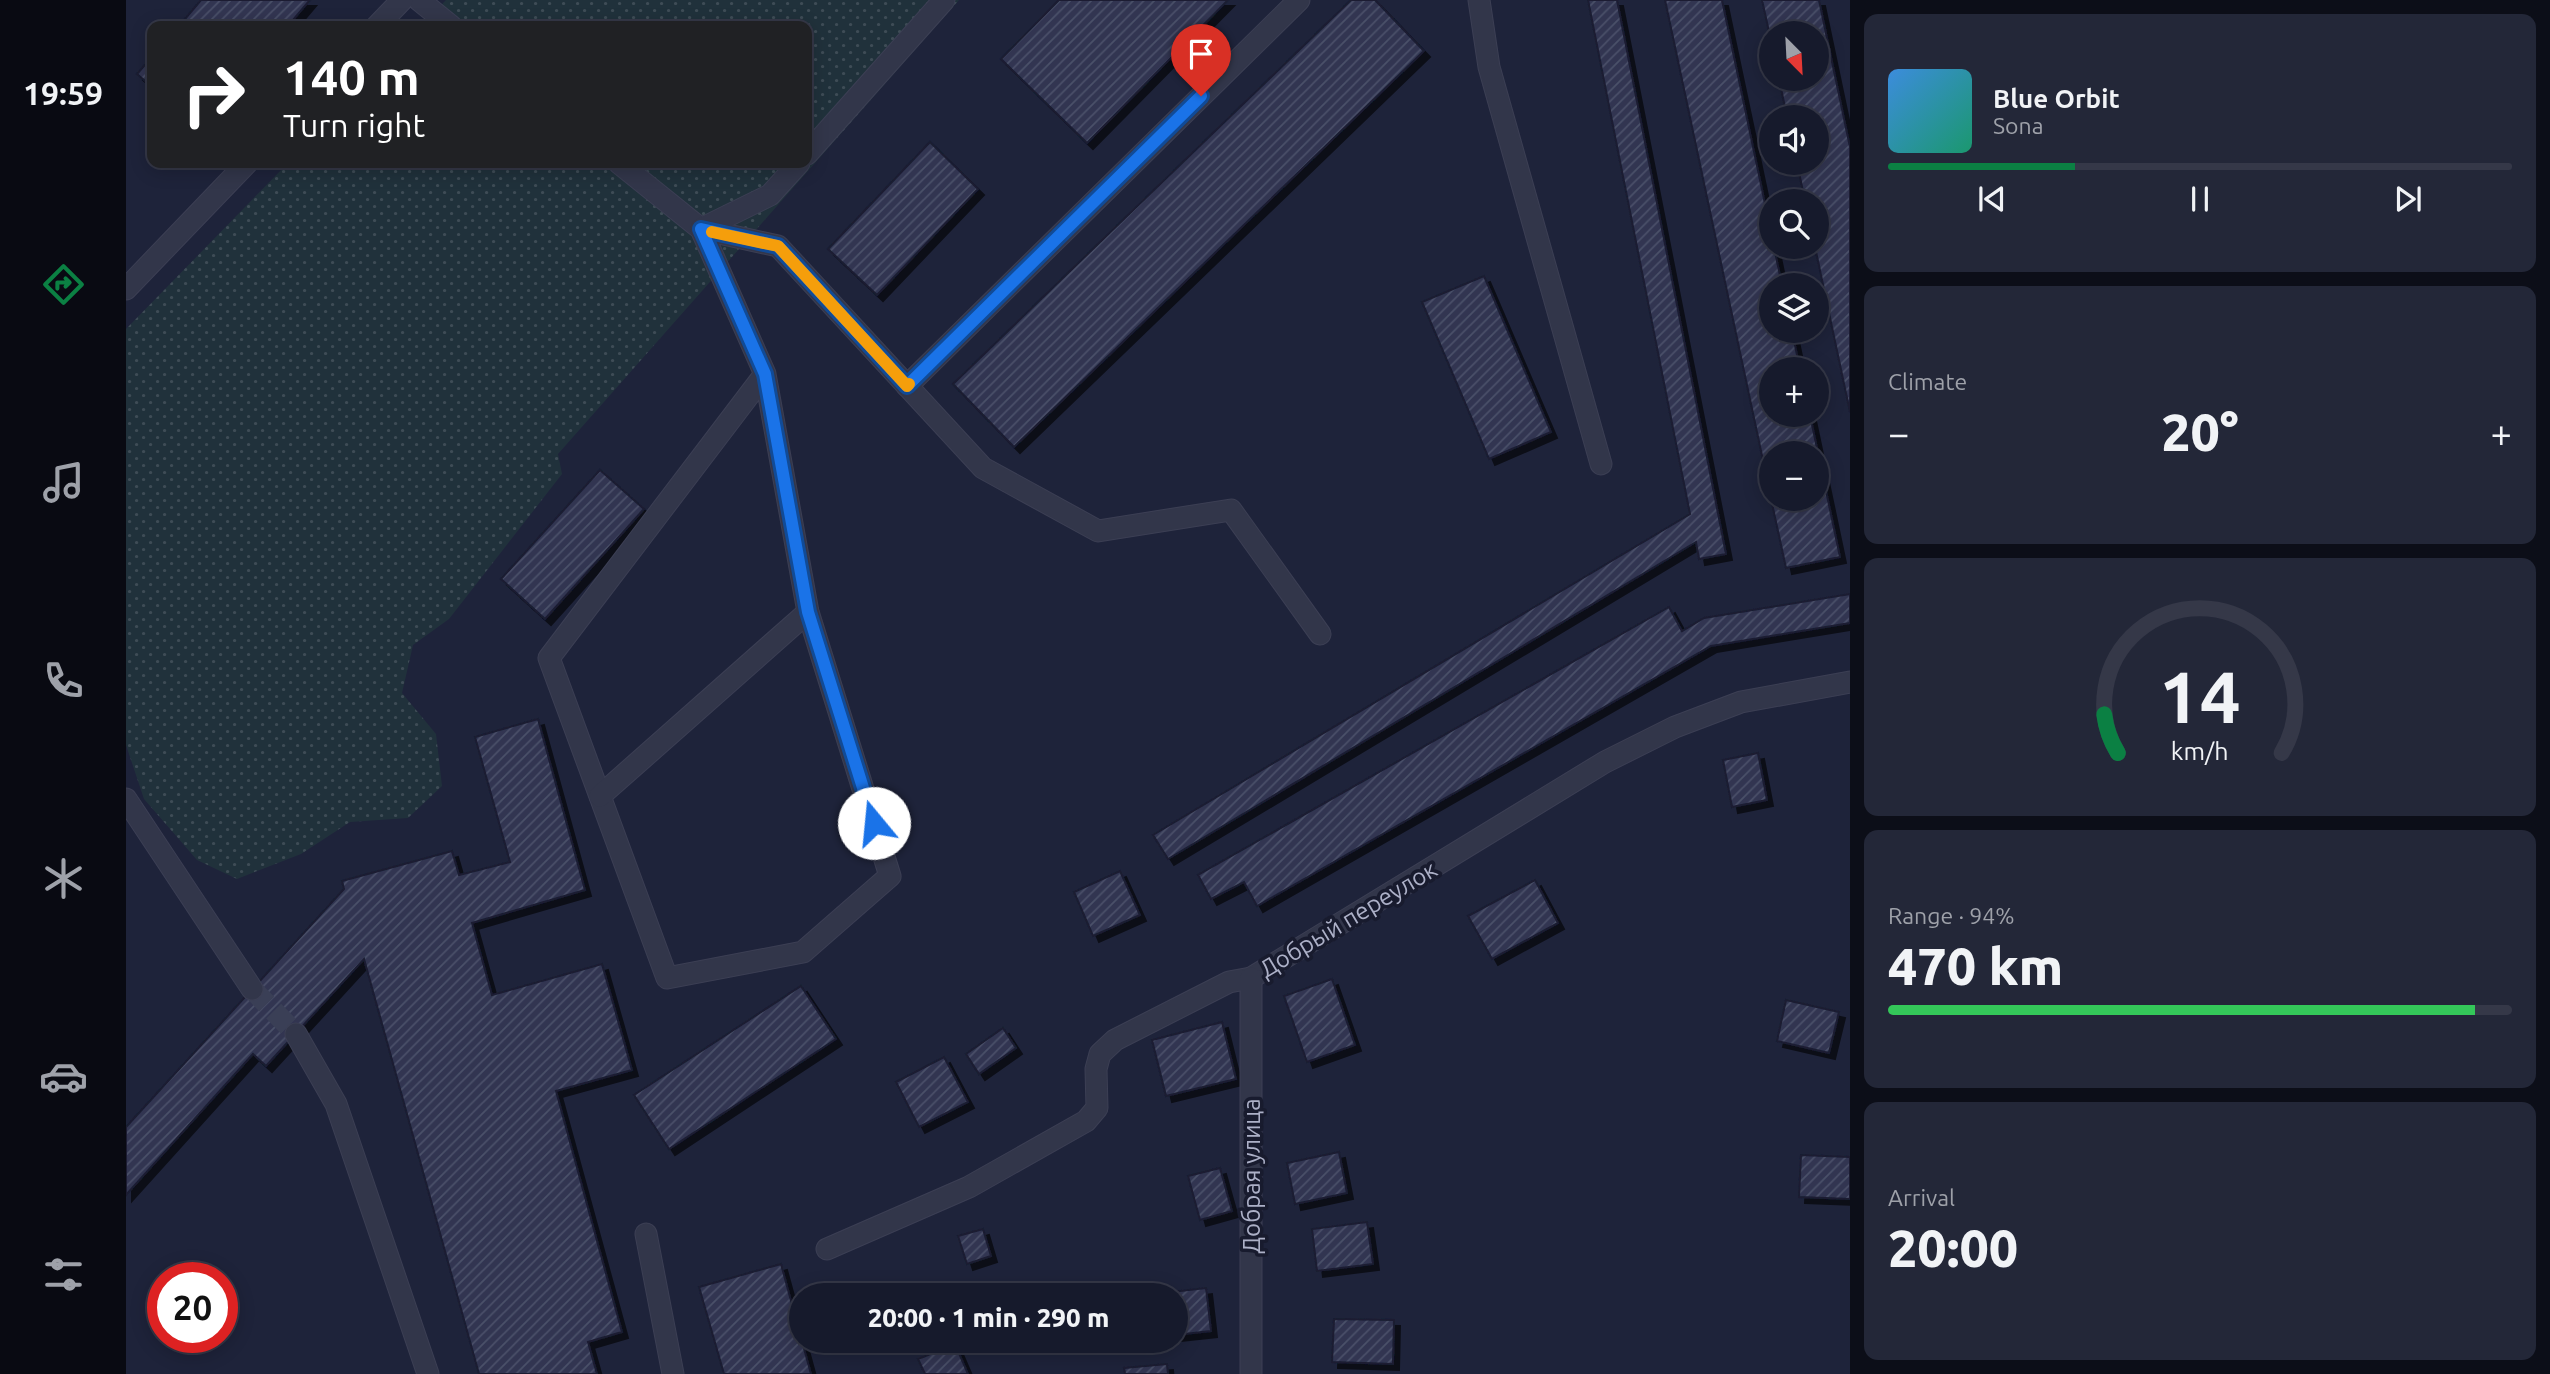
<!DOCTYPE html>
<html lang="en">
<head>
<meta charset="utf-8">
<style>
  :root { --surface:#161a2c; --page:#232738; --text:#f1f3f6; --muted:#9ea1a9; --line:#353848; --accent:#0b8043 }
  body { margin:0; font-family:Ubuntu,sans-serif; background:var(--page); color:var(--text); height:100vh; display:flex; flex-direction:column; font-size:26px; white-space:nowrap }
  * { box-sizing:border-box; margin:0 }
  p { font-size:23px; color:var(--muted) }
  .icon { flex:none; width:38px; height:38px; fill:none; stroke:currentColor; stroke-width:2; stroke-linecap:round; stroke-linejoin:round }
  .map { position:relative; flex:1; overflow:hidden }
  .details { display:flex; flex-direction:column; gap:14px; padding:14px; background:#0c0e18; width:700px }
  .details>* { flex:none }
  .guide { position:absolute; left:21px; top:21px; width:665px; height:147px; border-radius:14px; box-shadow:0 4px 18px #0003,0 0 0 2px var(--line); background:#202124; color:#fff; overflow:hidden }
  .needle { width:46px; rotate:156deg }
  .tools { position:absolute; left:1633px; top:21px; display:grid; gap:14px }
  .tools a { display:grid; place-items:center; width:70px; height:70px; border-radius:50%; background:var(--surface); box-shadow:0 4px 18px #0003,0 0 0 2px var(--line); font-size:35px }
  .speed { position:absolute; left:21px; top:1262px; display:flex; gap:14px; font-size:35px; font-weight:700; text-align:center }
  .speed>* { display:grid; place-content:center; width:91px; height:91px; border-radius:50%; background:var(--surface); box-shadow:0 4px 18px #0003,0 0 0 2px var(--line); line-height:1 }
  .speed .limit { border:10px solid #d22; background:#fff; color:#111 }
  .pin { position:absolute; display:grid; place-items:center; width:60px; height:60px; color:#fff; margin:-72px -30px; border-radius:50% 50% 50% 0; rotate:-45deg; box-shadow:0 0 7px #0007 }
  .pin .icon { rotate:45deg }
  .me { position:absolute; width:77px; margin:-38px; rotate:343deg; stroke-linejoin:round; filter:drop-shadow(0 0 5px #0008) }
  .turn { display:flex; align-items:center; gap:24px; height:147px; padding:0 21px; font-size:32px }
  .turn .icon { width:91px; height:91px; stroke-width:2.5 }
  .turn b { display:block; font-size:49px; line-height:60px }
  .big { font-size:52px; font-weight:800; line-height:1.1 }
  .details .tile { flex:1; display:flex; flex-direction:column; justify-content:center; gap:10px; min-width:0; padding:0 24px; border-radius:14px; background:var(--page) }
  .details .dial { align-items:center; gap:0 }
  .dial svg { height:182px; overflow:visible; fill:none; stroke:var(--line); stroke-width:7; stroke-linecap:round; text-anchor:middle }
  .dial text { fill:var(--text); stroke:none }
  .song { display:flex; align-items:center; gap:21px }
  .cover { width:84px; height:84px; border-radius:10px; background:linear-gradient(135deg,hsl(210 70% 55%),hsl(160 70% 35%)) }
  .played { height:7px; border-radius:4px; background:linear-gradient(90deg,var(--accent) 30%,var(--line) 30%) }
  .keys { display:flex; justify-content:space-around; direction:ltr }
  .heat { display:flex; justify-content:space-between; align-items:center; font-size:38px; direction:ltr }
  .charge { height:10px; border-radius:5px; background:linear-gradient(90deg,#34c759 94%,var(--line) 0) }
  .trip { position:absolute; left:663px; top:1283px; width:399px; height:70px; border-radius:35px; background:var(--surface); box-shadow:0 4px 18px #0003,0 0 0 2px var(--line); font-weight:800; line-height:70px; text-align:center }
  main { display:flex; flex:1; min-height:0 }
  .menu { display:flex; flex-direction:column; width:126px; justify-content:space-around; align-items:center; background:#090a12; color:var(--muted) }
  .menu .icon { width:49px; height:49px }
  .menu .selected { color:var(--accent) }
  .menu b { font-size:32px; color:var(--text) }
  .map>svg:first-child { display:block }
  .grass { fill:url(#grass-dots) }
  .building { fill:url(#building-hatch); stroke:#1a1d31; stroke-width:2; filter:url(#shadow) }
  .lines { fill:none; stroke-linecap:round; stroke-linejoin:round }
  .minor-tunnel { stroke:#3a3f56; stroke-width:21; stroke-dasharray:21 10; stroke-linecap:butt }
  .minor-casing { stroke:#3c3f54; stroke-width:23 }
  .minor { stroke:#32364a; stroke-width:21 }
  .route-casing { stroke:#114b97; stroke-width:18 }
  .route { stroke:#1a73e8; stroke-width:12 }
  .slow { stroke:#f59e0b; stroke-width:12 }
  .labels { text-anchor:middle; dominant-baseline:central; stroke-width:7; stroke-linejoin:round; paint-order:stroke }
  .street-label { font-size:24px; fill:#acb0c7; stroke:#181b2e }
</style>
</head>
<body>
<main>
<nav class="menu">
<b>19:59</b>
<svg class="icon selected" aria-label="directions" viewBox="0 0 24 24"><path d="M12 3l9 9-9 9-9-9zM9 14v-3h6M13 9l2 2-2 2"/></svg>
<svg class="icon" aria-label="music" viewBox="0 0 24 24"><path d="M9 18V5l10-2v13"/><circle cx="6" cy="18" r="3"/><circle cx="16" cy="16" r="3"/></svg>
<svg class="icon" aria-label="phone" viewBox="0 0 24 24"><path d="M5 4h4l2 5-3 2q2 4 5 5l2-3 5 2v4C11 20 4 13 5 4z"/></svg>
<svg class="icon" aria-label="climate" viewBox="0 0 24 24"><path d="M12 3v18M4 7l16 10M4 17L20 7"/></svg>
<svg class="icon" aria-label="car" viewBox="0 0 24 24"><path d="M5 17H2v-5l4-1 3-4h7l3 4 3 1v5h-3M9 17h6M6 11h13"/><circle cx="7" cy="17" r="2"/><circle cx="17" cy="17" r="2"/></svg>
<svg class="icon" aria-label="filters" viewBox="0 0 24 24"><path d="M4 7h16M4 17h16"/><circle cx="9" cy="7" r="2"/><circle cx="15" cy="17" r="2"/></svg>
</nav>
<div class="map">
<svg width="1724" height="1374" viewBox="0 0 1724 1374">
  <defs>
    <pattern id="grass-dots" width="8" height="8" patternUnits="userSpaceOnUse" patternTransform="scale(1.75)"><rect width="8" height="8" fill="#20313b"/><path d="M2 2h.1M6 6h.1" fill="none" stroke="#3e4c56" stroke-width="1.8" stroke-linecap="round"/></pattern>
    <pattern id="building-hatch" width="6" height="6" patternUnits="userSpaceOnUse" patternTransform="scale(1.75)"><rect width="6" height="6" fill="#303551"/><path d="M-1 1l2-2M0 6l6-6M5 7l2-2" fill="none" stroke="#4b5069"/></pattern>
    <filter id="shadow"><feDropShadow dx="6" dy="6" stdDeviation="0" flood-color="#0009"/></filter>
  </defs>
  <rect width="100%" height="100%" fill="#1e233a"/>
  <!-- grass -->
  <polygon class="grass" points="320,0 833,0 432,454 436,474 323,619 287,645 276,693 310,734 316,786 282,818 224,822 175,854 111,879 71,860 18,799 0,745 0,329 162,163 681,163 681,26 295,26"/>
  <!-- building -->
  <g class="building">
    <polygon points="75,0 184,0 162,26 53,26"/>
    <polygon points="933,0 1102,0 961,143 875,59"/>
    <polygon points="1225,0 1249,0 1298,51 888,447 827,384"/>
    <polygon points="1462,0 1491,0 1600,554 1573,559 1570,542 1042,859 1027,835 1564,514"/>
    <polygon points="1539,0 1596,0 1645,232 1645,247 1648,247 1656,285 1645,285 1645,331 1666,331 1674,369 1645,369 1645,415 1684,415 1714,557 1660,568 1645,499 1690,499 1690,453 1645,453 1645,498"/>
    <polygon points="1636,0 1693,0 1724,147 1724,412 1689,247 1690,201 1679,201 1671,163 1690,163 1690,117 1661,117 1653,79 1690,79 1690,33 1645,33 1645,41"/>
    <polygon points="26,57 26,87 11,74"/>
    <polygon points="804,142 852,189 751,295 702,249"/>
    <polygon points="1358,276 1425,432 1363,459 1296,302"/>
    <polygon points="474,470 518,509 419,619 375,579"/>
    <polygon points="1724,594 1724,623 1585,646 1131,906 1118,882 1085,899 1072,875 1543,607 1556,631 1578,618"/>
    <polygon points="412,719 459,890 346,923 366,995 476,964 506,1070 430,1091 496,1332 462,1342 471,1374 353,1374 238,959 140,1066 127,1054 0,1195 0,1127 218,889 216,881 326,851 333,875 384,862 349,737"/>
    <polygon points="1632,753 1641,800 1606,807 1597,760"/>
    <polygon points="994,871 1014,915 967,936 948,892"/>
    <polygon points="1409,880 1432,923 1366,959 1342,916"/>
    <polygon points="1206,979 1229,1045 1181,1062 1158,996"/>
    <polygon points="675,986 710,1039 543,1149 508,1095"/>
    <polygon points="1660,1000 1713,1012 1703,1053 1651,1041"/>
    <polygon points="1096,1022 1110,1079 1040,1096 1026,1040"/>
    <polygon points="877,1028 890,1048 853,1074 840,1054"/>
    <polygon points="818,1057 842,1102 793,1127 770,1082"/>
    <polygon points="1213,1152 1221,1193 1169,1204 1161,1163"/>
    <polygon points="1675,1155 1724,1157 1724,1199 1673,1197"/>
    <polygon points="1094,1168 1106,1211 1074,1220 1062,1176"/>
    <polygon points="1241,1222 1247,1264 1191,1271 1186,1229"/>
    <polygon points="857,1229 865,1256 841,1264 832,1236"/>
    <polygon points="655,1264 685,1374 598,1374 573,1287"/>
    <polygon points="1080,1288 1085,1331 1050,1335 1050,1295 1019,1295"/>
    <polygon points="1208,1319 1268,1320 1267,1364 1206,1362"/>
    <polygon points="829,1344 842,1374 799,1374 792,1359"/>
    <polygon points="1041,1364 1042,1374 999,1374 998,1368"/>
  </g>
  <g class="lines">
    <!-- minor-tunnel -->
    <polyline class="minor-tunnel" points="126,989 170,1034"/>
    <!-- minor casing -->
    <g class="minor-casing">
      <g id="minor">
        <polyline points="293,0 325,26"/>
        <polyline points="1353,0 1363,67 1475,464"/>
        <polyline points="251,26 276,0"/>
        <polyline points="681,154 818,0"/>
        <polyline points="493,163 575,229 639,374 682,612 764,876 677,952 541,978 423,658 639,374"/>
        <polyline points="575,229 652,246 857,468 972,531 1105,510 1194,634"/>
        <polyline points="575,229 644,195 673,163"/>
        <polyline points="0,289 121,163"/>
        <polyline points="781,386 1173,0"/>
        <polyline points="474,796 682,612"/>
        <polyline points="0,799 126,989"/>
        <polyline points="170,1034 210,1104 302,1374"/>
        <polyline points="520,1234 547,1374"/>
        <polyline points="701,1249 843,1187 960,1121 971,1108 970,1069 974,1054 989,1040 1103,982 1125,978 1479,762 1549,727 1615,702 1724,682"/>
        <polyline points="1125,1374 1125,978"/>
      </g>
    </g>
    <!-- minor -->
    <use href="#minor" class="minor"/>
  </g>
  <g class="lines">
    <!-- route casing -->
    <g class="route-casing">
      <polyline id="route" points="748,823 682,612 639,374 575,229 652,246 781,386 1075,96"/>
    </g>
    <!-- route -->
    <use href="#route" class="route"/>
    <!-- slow -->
    <polyline class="slow" points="586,232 652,246 781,386 783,384"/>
  </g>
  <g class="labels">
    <!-- street labels -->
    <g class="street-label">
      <text transform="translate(1222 919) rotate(-31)">Добрый переулок</text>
      <text transform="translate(1125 1176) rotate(-90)">Добрая улица</text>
    </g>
  </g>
</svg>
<div class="tools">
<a><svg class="needle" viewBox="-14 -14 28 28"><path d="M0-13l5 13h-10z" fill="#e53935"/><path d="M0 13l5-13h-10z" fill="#9ea1a9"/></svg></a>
<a><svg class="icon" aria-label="sound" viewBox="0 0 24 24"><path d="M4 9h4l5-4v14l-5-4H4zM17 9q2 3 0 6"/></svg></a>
<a><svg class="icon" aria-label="search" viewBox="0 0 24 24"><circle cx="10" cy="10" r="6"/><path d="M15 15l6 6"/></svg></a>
<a><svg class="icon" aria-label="layers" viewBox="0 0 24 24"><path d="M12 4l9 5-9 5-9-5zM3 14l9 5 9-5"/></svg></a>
<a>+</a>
<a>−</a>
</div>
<div class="speed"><div class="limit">20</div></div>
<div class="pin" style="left:1075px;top:96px;background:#d93025"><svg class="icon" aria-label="arrive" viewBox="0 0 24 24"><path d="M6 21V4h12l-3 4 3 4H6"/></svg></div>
<svg class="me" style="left:748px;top:823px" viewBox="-20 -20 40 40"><circle r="19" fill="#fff"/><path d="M0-13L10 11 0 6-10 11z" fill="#1a73e8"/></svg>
<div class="trip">20:00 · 1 min · 290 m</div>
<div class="guide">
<div class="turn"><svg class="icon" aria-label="right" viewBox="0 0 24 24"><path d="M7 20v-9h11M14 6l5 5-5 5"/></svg><div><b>140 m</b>Turn right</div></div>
</div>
</div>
<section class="details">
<div class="tile">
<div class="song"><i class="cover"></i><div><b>Blue Orbit</b><p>Sona</p></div></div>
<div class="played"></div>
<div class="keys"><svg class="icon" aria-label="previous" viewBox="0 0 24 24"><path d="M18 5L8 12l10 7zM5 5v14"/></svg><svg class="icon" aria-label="pause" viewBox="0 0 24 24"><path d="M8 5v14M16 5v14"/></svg><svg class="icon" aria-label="next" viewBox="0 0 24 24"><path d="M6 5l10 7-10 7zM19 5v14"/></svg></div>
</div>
<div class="tile"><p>Climate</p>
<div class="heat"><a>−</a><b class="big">20°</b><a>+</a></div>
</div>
<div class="tile dial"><svg viewBox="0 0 100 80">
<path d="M14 69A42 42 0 1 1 86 69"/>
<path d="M14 69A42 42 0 0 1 8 52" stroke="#0b8043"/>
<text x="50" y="56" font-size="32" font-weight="700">14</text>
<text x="50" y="72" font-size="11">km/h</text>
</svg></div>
<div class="tile"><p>Range · 94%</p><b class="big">470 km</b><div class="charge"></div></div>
<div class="tile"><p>Arrival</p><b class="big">20:00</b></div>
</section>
</main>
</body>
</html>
